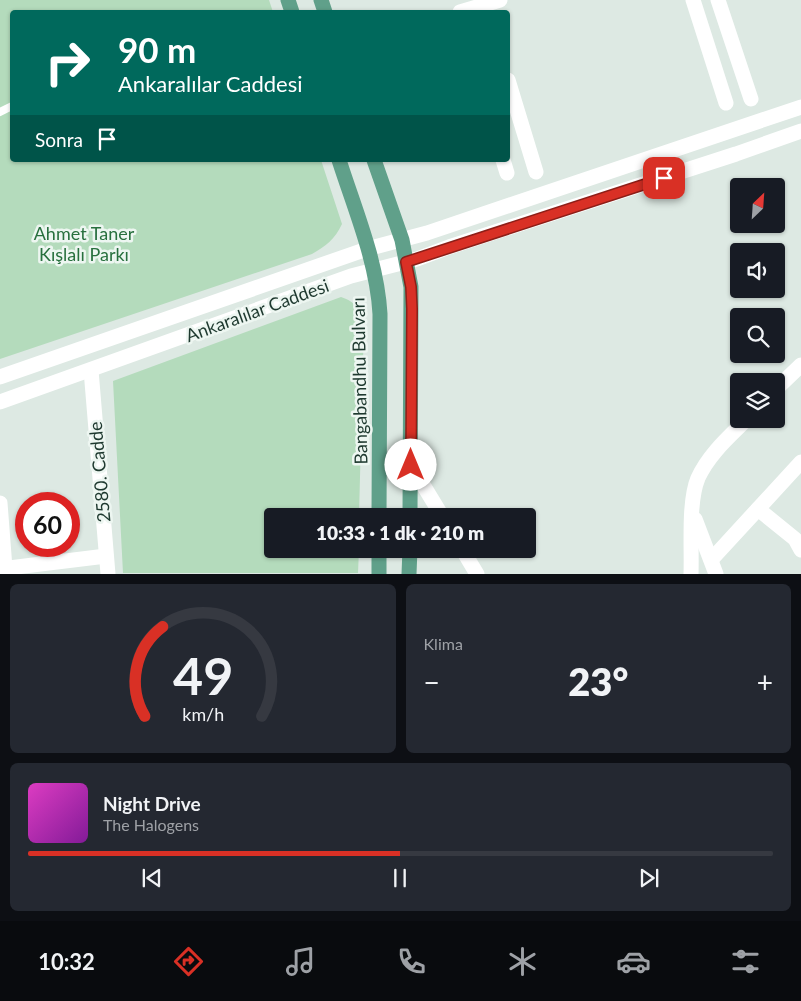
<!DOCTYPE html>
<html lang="tr">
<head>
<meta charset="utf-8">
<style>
  :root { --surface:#171b24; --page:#242831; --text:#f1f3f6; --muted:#9ea1a6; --line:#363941; --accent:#d93025 }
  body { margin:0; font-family:Lato,sans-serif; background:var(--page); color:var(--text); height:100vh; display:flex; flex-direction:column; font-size:19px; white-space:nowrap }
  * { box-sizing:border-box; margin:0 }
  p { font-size:16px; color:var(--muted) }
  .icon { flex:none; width:28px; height:28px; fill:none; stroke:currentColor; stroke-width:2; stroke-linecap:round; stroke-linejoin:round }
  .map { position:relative; height:574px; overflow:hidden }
  .panel { display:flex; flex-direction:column; gap:10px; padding:10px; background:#0d0f14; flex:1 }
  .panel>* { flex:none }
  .guide { position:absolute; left:10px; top:10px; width:500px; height:152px; border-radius:5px; box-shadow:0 1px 4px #0004; background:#00695c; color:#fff; overflow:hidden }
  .needle { width:32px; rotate:25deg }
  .controls { position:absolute; left:730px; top:178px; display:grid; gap:10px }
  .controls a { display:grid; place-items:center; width:55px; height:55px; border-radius:5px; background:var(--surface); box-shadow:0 1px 4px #0004; font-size:25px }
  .speed { position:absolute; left:15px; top:492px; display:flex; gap:10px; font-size:25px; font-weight:700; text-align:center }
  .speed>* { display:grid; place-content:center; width:65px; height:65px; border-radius:50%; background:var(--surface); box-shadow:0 1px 4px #0004; line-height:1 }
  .speed .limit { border:8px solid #d22; background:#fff; color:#111 }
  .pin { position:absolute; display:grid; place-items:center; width:42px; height:42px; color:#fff; margin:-21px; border-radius:10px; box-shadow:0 2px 8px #0006 }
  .me { position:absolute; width:55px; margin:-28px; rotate:0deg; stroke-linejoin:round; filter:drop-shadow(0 0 4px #0008) }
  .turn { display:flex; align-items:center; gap:18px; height:105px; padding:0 25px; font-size:22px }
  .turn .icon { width:65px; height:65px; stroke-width:2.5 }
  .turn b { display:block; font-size:35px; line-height:42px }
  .then { display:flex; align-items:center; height:48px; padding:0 25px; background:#0003; gap:10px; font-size:19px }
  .big { font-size:38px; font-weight:800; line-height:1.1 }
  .panel .tile { flex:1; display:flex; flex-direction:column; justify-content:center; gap:8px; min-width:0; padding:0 18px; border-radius:8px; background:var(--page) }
  .panel .dial { align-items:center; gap:0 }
  .dial svg { height:130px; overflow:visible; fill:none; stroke:var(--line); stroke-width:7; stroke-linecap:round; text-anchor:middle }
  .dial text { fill:var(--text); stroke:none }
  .song { display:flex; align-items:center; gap:15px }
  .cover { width:60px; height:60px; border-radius:8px; background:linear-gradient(135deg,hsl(310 70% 55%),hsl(290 70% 35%)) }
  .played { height:5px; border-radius:2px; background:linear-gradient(90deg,var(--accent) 50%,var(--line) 50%) }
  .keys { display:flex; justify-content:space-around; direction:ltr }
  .heat { display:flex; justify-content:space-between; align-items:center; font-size:28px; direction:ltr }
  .panel .tiles { flex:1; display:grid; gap:10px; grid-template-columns:1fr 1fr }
  .tile:last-child { grid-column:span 2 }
  .trip { position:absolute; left:264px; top:508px; width:272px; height:50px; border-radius:5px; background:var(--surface); box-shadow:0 1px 4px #0004; font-weight:800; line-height:50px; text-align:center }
  .tabs { display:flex; height:80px; justify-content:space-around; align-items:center; background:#090b0e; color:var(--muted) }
  .tabs .icon { width:35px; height:35px }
  .tabs .on { color:var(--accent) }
  .tabs b { font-size:22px; color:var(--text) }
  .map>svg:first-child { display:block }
  .green { fill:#b4dbbc }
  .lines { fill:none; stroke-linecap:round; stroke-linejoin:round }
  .service { stroke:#fff; stroke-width:8 }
  .minor { stroke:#fff; stroke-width:15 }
  .secondary { stroke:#fff; stroke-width:15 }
  .primary { stroke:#60a08a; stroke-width:15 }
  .route-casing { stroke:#8d1f18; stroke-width:12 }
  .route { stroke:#d93025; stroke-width:9 }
  .labels { text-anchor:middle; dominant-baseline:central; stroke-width:5; stroke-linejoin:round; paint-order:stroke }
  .park-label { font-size:18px; fill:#28703e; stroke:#edf6f1 }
  .street-label { font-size:18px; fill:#1e392f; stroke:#edf6f1 }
</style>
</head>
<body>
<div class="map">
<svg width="801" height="574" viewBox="0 0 801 574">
  <rect width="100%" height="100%" fill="#dde9e3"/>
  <!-- green -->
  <g class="green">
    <path d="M0 0H269L273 12H12V160H321L342 224C335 239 326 246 312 254L0 359Z"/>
    <path d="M341 297C356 302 360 309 364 323L359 516H272V549H359L358 573H123L113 381Z"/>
  </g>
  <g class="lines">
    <!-- service -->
    <polyline class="service" points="0,112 12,106"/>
    <!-- minor -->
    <g class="minor">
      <polyline points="693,0 726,103"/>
      <polyline points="718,0 751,99"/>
      <polyline points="460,12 500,0"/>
      <polyline points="508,80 536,172"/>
      <polyline points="503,160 507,173"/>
      <polyline points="91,370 108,574"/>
      <polyline points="776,389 801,365"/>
      <polyline points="411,465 442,516"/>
      <polyline points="0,503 5,568"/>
      <polyline points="758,509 795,539 801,550"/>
      <polyline points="695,519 716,574"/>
      <polyline points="462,549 477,574"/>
      <polyline points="711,560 801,462"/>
      <polyline points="0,569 106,556"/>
      <path d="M691 574C692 547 688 502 698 478 709 454 729 437 747 419"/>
    </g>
    <!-- secondary -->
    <g class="secondary">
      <polyline points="0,377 367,249 427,233 801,107"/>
      <polyline points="0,402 351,276 417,259 449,247 736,154 801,131"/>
    </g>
    <!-- primary -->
    <g class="primary">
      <polyline points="288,0 292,12"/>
      <polyline points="321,0 325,12"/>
      <path d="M339 160C355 210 377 261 380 314L379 516"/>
      <polyline points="374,160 402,240 411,287 410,516"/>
      <polyline points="379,574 379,549"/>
      <polyline points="409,574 410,549"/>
    </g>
  </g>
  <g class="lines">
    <!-- route casing -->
    <g class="route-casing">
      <polyline id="route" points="411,465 412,309 411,287 406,262 664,178"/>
    </g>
    <!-- route -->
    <use href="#route" class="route"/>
  </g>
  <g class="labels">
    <!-- park labels -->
    <g class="park-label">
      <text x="84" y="233">Ahmet Taner<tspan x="84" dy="21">Kışlalı Parkı</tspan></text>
    </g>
    <!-- street labels -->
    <g class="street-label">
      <text transform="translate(257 310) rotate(-20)">Ankaralılar Caddesi</text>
      <text transform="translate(359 381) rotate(-91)">Bangabandhu Bulvarı</text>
      <text transform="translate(99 472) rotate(-95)">2580. Cadde</text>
    </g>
  </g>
</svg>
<div class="controls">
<a><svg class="needle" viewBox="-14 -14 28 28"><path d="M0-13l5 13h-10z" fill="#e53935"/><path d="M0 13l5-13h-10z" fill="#9ea1a6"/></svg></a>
<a><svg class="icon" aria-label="sound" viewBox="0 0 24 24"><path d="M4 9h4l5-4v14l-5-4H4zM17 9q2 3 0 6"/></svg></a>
<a><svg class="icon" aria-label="search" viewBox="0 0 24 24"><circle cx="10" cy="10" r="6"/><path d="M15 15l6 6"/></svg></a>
<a><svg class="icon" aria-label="layers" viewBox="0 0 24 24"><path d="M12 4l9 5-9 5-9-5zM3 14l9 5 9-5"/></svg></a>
</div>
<div class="speed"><div class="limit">60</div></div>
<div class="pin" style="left:664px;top:178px;background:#d93025"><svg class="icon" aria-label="arrive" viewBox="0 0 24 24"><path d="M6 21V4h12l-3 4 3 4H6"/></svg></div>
<svg class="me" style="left:411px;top:465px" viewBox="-20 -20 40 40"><circle r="19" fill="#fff"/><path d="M0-13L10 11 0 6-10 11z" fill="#d93025"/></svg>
<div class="trip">10:33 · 1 dk · 210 m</div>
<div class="guide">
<div class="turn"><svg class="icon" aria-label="right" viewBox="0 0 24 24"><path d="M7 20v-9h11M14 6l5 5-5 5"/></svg><div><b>90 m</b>Ankaralılar Caddesi</div></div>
<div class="then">Sonra<svg class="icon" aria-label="arrive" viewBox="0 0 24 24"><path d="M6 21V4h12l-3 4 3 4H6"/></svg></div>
</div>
</div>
<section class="panel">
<div class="tiles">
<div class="tile dial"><svg viewBox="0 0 100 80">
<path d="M14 69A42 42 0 1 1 86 69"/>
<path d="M14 69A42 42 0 0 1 25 14" stroke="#d93025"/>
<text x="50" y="56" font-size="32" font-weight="700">49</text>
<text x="50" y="72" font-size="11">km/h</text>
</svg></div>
<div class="tile"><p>Klima</p>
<div class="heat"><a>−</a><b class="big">23°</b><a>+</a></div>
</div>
<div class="tile">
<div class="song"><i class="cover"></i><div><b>Night Drive</b><p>The Halogens</p></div></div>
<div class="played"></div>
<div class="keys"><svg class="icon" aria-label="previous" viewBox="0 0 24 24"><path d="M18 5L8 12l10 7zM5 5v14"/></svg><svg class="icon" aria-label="pause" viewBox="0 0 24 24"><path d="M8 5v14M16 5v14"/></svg><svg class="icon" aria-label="next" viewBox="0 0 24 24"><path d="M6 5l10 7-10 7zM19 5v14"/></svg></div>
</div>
</div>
</section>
<nav class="tabs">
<b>10:32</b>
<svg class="icon on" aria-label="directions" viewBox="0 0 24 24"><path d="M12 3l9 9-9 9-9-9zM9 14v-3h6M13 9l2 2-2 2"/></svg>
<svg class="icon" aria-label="music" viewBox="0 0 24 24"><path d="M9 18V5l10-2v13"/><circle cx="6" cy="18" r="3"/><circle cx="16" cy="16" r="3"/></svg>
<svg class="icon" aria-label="phone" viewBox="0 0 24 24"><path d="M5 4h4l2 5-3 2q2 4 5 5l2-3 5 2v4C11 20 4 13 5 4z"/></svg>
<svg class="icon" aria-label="climate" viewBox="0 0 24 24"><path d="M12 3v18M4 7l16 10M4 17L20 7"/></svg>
<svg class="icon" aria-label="car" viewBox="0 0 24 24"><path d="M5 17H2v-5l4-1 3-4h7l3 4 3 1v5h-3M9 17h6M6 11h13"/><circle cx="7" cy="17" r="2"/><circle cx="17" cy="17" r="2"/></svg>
<svg class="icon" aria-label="filters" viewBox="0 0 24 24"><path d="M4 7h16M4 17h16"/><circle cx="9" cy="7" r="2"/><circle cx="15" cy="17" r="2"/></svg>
</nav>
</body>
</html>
